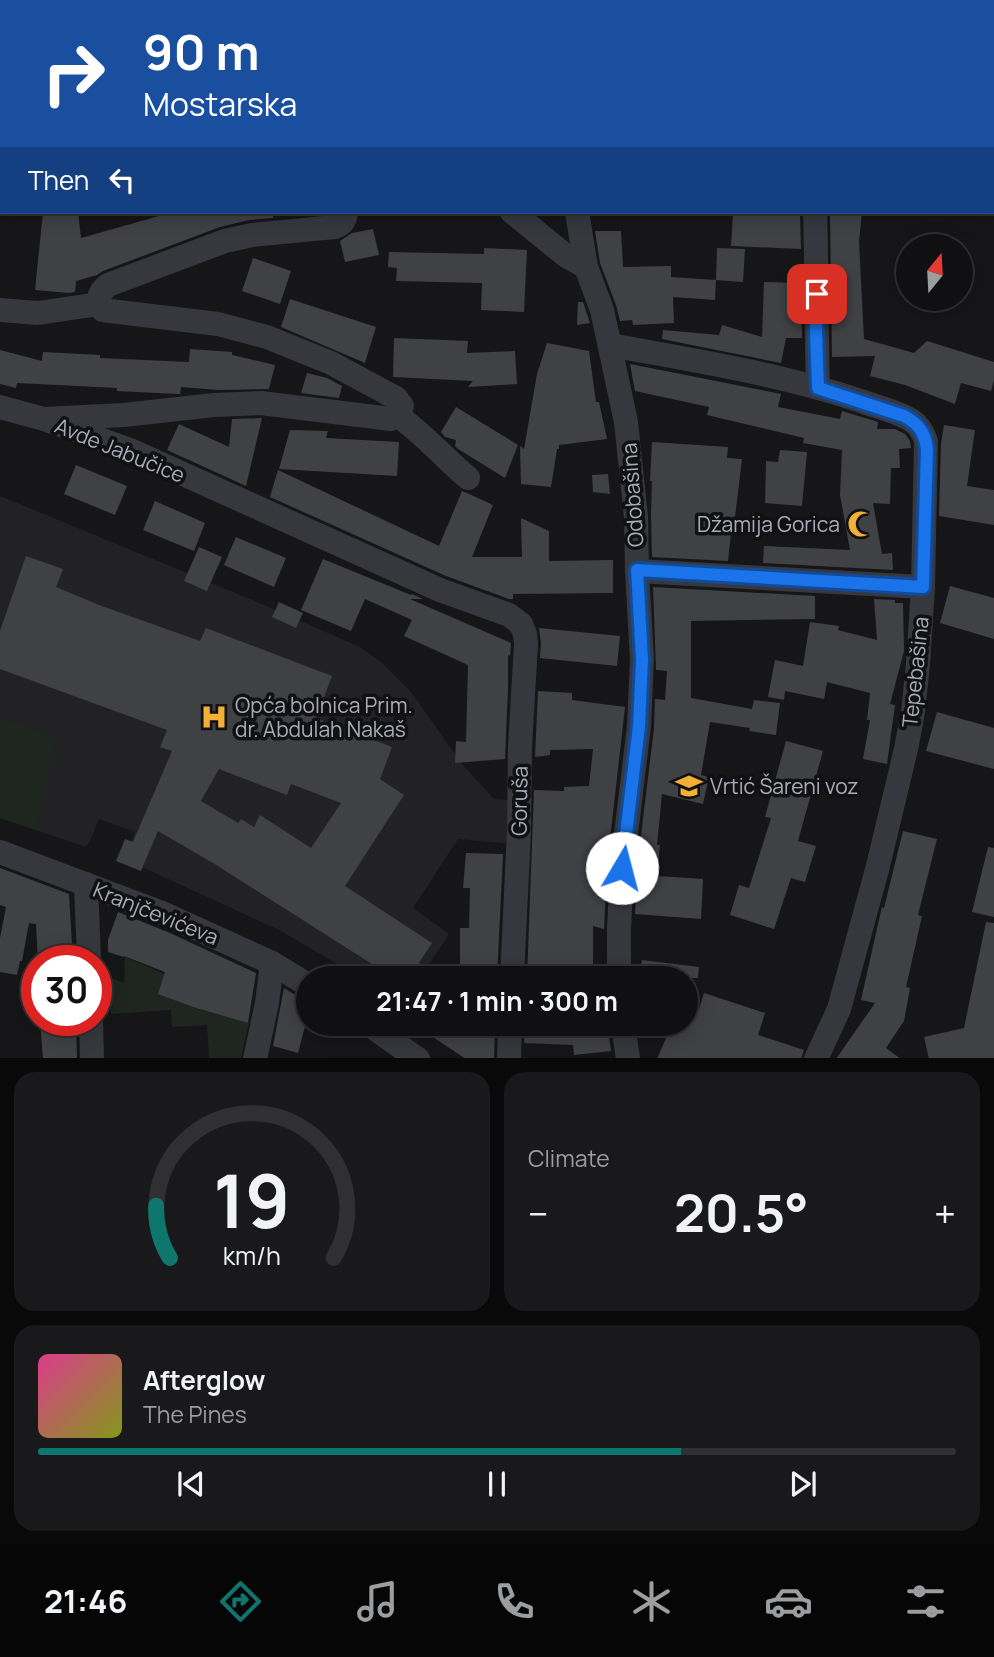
<!DOCTYPE html>
<html lang="en">
<head>
<meta charset="utf-8">
<style>
  :root { --surface:#101012; --page:#19191b; --text:#f1f3f6; --muted:#9c9d9f; --line:#303032; --accent:#0f766e }
  body { margin:0; font-family:Manrope,sans-serif; background:var(--page); color:var(--text); height:100vh; display:flex; flex-direction:column; font-size:26px; white-space:nowrap }
  * { box-sizing:border-box; margin:0 }
  p { font-size:23px; color:var(--muted) }
  .icon { flex:none; width:38px; height:38px; fill:none; stroke:currentColor; stroke-width:2; stroke-linecap:round; stroke-linejoin:round }
  .map { position:relative; height:1058px; overflow:hidden }
  .panel { display:flex; flex-direction:column; gap:14px; padding:14px; background:#09090a; flex:1 }
  .panel>* { flex:none }
  .top-card { position:absolute; left:0px; top:0px; width:994px; height:214px; box-shadow:0 4px 18px #0003,0 0 0 2px var(--line); background:#1a4fa0; color:#fff; overflow:hidden }
  .needle { width:46px; rotate:18deg }
  .controls { position:absolute; left:896px; top:234px; display:grid; gap:14px }
  .controls a { display:grid; place-items:center; width:77px; height:77px; border-radius:50%; background:var(--surface); box-shadow:0 4px 18px #0003,0 0 0 2px var(--line); font-size:35px }
  .speed { position:absolute; left:21px; top:945px; display:flex; gap:14px; font-size:35px; font-weight:700; text-align:center }
  .speed>* { display:grid; place-content:center; width:91px; height:91px; border-radius:50%; background:var(--surface); box-shadow:0 4px 18px #0003,0 0 0 2px var(--line); line-height:1 }
  .speed .limit { border:10px solid #d22; background:#fff; color:#111 }
  .pin { position:absolute; display:grid; place-items:center; width:60px; height:60px; color:#fff; margin:-30px; border-radius:14px; box-shadow:0 4px 10px #0006 }
  .me { position:absolute; width:77px; margin:-38px; rotate:8deg; stroke-linejoin:round; filter:drop-shadow(0 0 5px #0008) }
  .turn { display:flex; align-items:center; gap:24px; height:147px; padding:0 28px; font-size:32px }
  .turn .icon { width:91px; height:91px; stroke-width:2.5 }
  .turn b { display:block; font-size:49px; line-height:60px }
  .then { display:flex; align-items:center; height:66px; padding:0 28px; background:#0003; gap:14px; font-size:26px }
  .big { font-size:52px; font-weight:700; line-height:1.1 }
  .panel .card { flex:1; display:flex; flex-direction:column; justify-content:center; gap:10px; min-width:0; padding:0 24px; border-radius:21px; background:var(--page) }
  .panel .dial { align-items:center; gap:0 }
  .dial svg { height:182px; overflow:visible; fill:none; stroke:var(--line); stroke-width:7; stroke-linecap:round; text-anchor:middle }
  .dial text { fill:var(--text); stroke:none }
  .song { display:flex; align-items:center; gap:21px }
  .cover { width:84px; height:84px; border-radius:10px; background:linear-gradient(135deg,hsl(330 70% 55%),hsl(70 70% 35%)) }
  .played { height:7px; border-radius:4px; background:linear-gradient(90deg,var(--accent) 70%,var(--line) 70%) }
  .keys { display:flex; justify-content:space-around; direction:ltr }
  .heat { display:flex; justify-content:space-between; align-items:center; font-size:38px; direction:ltr }
  .panel .tiles { flex:1; display:grid; gap:14px; grid-template-columns:1fr 1fr }
  .card:last-child { grid-column:span 2 }
  .trip { position:absolute; left:296px; top:966px; width:402px; height:70px; border-radius:35px; background:var(--surface); box-shadow:0 4px 18px #0003,0 0 0 2px var(--line); font-weight:700; line-height:70px; text-align:center }
  .tab-bar { display:flex; height:112px; justify-content:space-around; align-items:center; background:#060607; color:var(--muted) }
  .tab-bar .icon { width:49px; height:49px }
  .tab-bar .current { color:var(--accent) }
  .tab-bar b { font-size:32px; color:var(--text) }
  .map>svg:first-child { display:block }
  .built { fill:#222225 }
  .green { fill:#1e261f }
  .building { fill:#404145; fill-rule:evenodd }
  .lines { fill:none; stroke-linecap:round; stroke-linejoin:round }
  .street { stroke:#37383d; stroke-width:24 }
  .route-casing { stroke:#114b97; stroke-width:18 }
  .route { stroke:#1a73e8; stroke-width:12 }
  .labels { text-anchor:middle; dominant-baseline:central; stroke-width:7; stroke-linejoin:round; paint-order:stroke }
  .street-label { font-size:21px; fill:#a8adb8; stroke:#111113 }
  .poi-label { font-size:21px; fill:#a8adb8; stroke:#111113; text-anchor:start }
</style>
</head>
<body>
<div class="map">
<svg width="994" height="1059" viewBox="0 0 994 1059">
  <rect width="100%" height="100%" fill="#161618"/>
  <!-- built -->
  <polygon class="built" points="0,496 257,602 360,647 382,663 411,692 462,764 494,799 514,801 512,844 458,839 413,908 449,934 420,978 361,978 279,930 127,860 126,854 135,832 99,819 89,843 87,846 83,846 0,818"/>
  <!-- green -->
  <g class="green">
    <polygon points="0,0 268,0 267,2 2,2 2,163 0,164"/>
    <polygon points="0,718 57,738 36,830 0,818"/>
    <polygon points="125,957 178,980 196,999 194,1008 249,1023 241,1058 209,1058 207,1025 172,1027 171,1010 111,1014 109,977 124,983"/>
  </g>
  <!-- building -->
  <g class="building">
    <polygon points="43,212 78,212 81,238 173,212 273,212 273,218 249,220 220,227 103,271 97,275 76,281 75,292 69,293 35,290"/>
    <polygon points="759,212 800,212 801,249 731,246 733,213 759,214"/>
    <polygon points="830,212 862,212 859,242 864,339 914,353 927,341 994,362 994,380 991,391 961,383 955,404 905,385 870,376 875,356 832,357"/>
    <polygon points="373,229 379,255 345,262 340,241 352,233"/>
    <polygon points="595,231 621,231 623,267 671,266 671,277 716,280 715,300 673,297 674,323 633,325 632,320 620,321 616,305 600,263"/>
    <polygon points="484,248 527,250 524,312 481,310 482,283 396,281 397,268 388,267 389,252 484,254"/>
    <polygon points="717,248 745,249 743,282 716,280"/>
    <polygon points="253,258 291,271 280,304 242,291"/>
    <polygon points="764,282 801,283 802,338 786,338 781,363 662,339 663,330 719,335 722,325 762,337"/>
    <polygon points="290,299 376,327 365,363 281,327"/>
    <polygon points="578,302 583,302 590,323 577,325"/>
    <polygon points="394,338 468,341 467,353 515,351 517,384 468,387 473,381 393,377"/>
    <polygon points="547,343 589,351 596,402 599,402 607,439 559,445 559,449 557,449 551,487 521,484 520,446 524,449 537,374"/>
    <polygon points="190,349 232,352 232,355 275,365 269,389 219,390 181,387 180,394 178,394 117,391 117,388 17,383 16,388 0,384 0,350 42,361 43,352 100,355 100,358 189,362"/>
    <polygon points="630,364 781,394 778,407 840,419 842,411 878,422 877,429 895,429 905,434 910,441 911,448 899,449 900,468 891,468 890,504 873,503 882,554 892,553 893,570 763,563 764,546 850,550 840,495 842,450 803,443 804,438 707,415 709,407 635,391"/>
    <polygon points="307,373 327,378 342,386 339,398 301,393"/>
    <polygon points="456,407 518,445 505,478 458,449 455,446 456,440 445,437 441,432"/>
    <polygon points="262,418 246,486 167,450 179,424 229,447 232,419"/>
    <polygon points="944,425 975,430 967,486 994,490 994,525 939,516 941,443"/>
    <polygon points="290,430 328,431 326,438 399,442 397,476 279,469"/>
    <polygon points="652,442 728,447 727,458 742,459 733,534 731,533 728,561 652,557 651,514 652,481 650,481"/>
    <polygon points="780,450 807,452 802,506 765,503 766,461 778,462"/>
    <polygon points="76,465 127,486 115,515 64,494"/>
    <polygon points="278,470 439,546 462,491 467,493 493,505 472,557 522,557 521,518 549,531 549,561 613,560 613,593 513,594 513,599 509,599 446,576 270,497"/>
    <polygon points="608,474 610,494 593,492 592,475"/>
    <polygon points="155,501 205,523 194,551 143,530"/>
    <polygon points="236,537 286,558 274,587 224,565"/>
    <polygon points="199,547 222,557 207,591 184,581"/>
    <path d="M26 556 63 569 56 587 99 605 200 641 206 628 332 676 316 718 392 747 380 779 404 795 345 886 432 943 419 963 442 978H394L213 863 158 831 141 871 116 861 125 839 133 842 172 751 160 747 167 730 0 669V631ZM219 769 287 795 291 784 341 803 311 848 260 815 254 827 241 819 238 823 201 801Z"/>
    <polygon points="323,559 411,595 412,594 423,599 410,599 511,643 510,656 508,655 508,689 505,759 455,763 456,741 466,742 468,665 404,636 412,620 365,599 351,631 301,610"/>
    <polygon points="950,586 994,598 994,639 940,623"/>
    <polygon points="653,587 815,596 815,619 691,621 691,698 752,709 754,700 780,703 776,735 749,731 750,728 710,722 701,775 709,777 703,804 662,794 657,845 660,845 657,876 703,879 701,919 635,914 637,869 654,728 655,699 665,700 667,671 656,670"/>
    <polygon points="874,599 895,600 895,603 903,603 904,651 890,704 895,705 887,764 863,759 870,720 867,720 870,693 827,682 824,699 785,691 784,700 768,697 775,660 803,666 810,622 839,626 838,630 877,640"/>
    <polygon points="279,602 303,613 296,628 272,617"/>
    <polygon points="539,628 620,636 617,666 540,658 541,643"/>
    <polygon points="538,691 572,693 572,700 625,707 607,866 604,929 593,926 593,978 527,978 534,790 564,791 564,787 589,786 593,749 550,750 550,755 535,757"/>
    <polygon points="937,712 994,728 994,769 926,751"/>
    <polygon points="786,741 823,751 798,841 816,846 805,882 791,878 774,929 730,915 739,885 749,888 771,818 765,817"/>
    <polygon points="903,831 937,839 918,915 922,916 906,987 910,988 904,1021 886,1048 901,1059 836,1059 875,1003 861,1000 878,924 882,907 884,908"/>
    <polygon points="988,847 994,848 994,917 972,912"/>
    <polygon points="466,853 503,854 497,978 460,978 460,928 469,928 470,888 463,888"/>
    <polygon points="0,868 69,894 73,961 38,961 36,924 29,923 22,961 20,961 17,975 0,972 0,938 6,907 0,905"/>
    <polygon points="118,912 170,933 256,973 248,1023 196,1008 158,994 165,972 124,956 124,957 108,952 108,940"/>
    <polygon points="986,922 994,923 994,1059 929,1059 924,1037 964,1028"/>
    <polygon points="642,960 699,967 698,978 639,978"/>
    <polygon points="284,988 300,998 308,1000 308,1015 298,1053 273,1046"/>
    <polygon points="704,993 765,1013 758,1035 804,1050 801,1059 657,1059 672,1024 686,1024 686,1007 699,1009"/>
    <polygon points="40,1020 76,1020 77,1059 43,1059"/>
    <polygon points="413,1024 495,1024 494,1059 466,1059"/>
    <polygon points="525,1024 607,1024 611,1051 574,1055 573,1045 524,1043"/>
  </g>
  <g class="lines">
    <!-- street -->
    <g class="street">
      <polyline points="459,2 460,0"/>
      <polyline points="580,2 580,0"/>
      <polyline points="823,2 823,0"/>
      <polyline points="0,166 2,166"/>
      <polyline points="512,212 565,255 586,267"/>
      <polyline points="577,212 586,267 602,310 626,422 636,517 637,571 642,660 639,726 622,868 619,930 619,978"/>
      <path d="M815 212C817 271 816 329 818 388"/>
      <polyline points="0,310 38,313 99,304"/>
      <path d="M610 345C692 360 781 374 861 401 877 407 896 411 911 420 919 425 923 432 926 441L923 587 918 664 913 712 906 749 878 866 839 1009 816 1059"/>
      <polyline points="0,407 44,419 130,450 440,590 509,615 521,624 525,634 526,644 520,746 519,831 512,978"/>
      <path d="M398 416C424 434 444 458 468 478"/>
      <path d="M44 419 124 415 214 405 261 403 383 418 391 419 398 416 402 406 396 398 331 363 267 337 218 324 110 311 103 310C96 300 99 292 108 285L225 241 252 235 335 227C343 224 345 220 346 212"/>
      <polyline points="637,571 923,587"/>
      <polyline points="0,852 162,913 272,963 308,985"/>
      <polyline points="86,884 89,961"/>
      <polyline points="91,1020 92,1059"/>
      <polyline points="368,1024 418,1059"/>
      <polyline points="623,1024 628,1059"/>
      <polyline points="255,1059 267,1003 272,963"/>
      <polyline points="509,1059 510,1024"/>
    </g>
  </g>
  <g class="lines">
    <!-- route casing -->
    <g class="route-casing">
      <path id="route" d="M622 868 639 726 642 660 637 570 923 587 927 449C925 433 919 424 904 416L818 388 816 331 817 294"/>
    </g>
    <!-- route -->
    <use href="#route" class="route"/>
  </g>
  <!-- icons -->
  <defs>
    <g id="mosque-bare" transform="scale(2.1)"><path d="M3.5-4.9A6 6 0 1 0 3.5 4.9A5 5 0 1 1 3.5-4.9Z" fill="#f2b134" stroke="#111113" stroke-width="2.5" paint-order="stroke"/></g>
    <g id="hospital-bare" transform="scale(2.1)"><path d="M-5-5h3v3.5h4V-5h3V5h-3V1.5h-4V5h-3Z" fill="#f2b134" stroke="#111113" stroke-width="2.5" paint-order="stroke"/></g>
    <g id="school-bare" transform="scale(2.1)"><path d="M0-5L7-2L0 1L-7-2ZM-4 1L0 2.5L4 1V4Q0 6-4 4Z" fill="#f2b134" stroke="#111113" stroke-width="2.5" paint-order="stroke"/></g>
  </defs>
  <g fill-rule="evenodd">
    <use href="#mosque-bare" x="861" y="524"/>
    <use href="#hospital-bare" x="214" y="717"/>
    <use href="#school-bare" x="689" y="786"/>
  </g>
  <g class="labels">
    <!-- street labels -->
    <g class="street-label">
      <text transform="translate(120 450) rotate(22)">Avde Jabučice</text>
      <text transform="translate(632 495) rotate(-94)">Odobašina</text>
      <text transform="translate(915 672) rotate(-84)">Tepebašina</text>
      <text transform="translate(519 801) rotate(-89)">Goruša</text>
      <text transform="translate(156 913) rotate(22)">Kranjčevićeva</text>
    </g>
    <!-- poi labels -->
    <g class="poi-label">
      <text x="840" y="524" text-anchor="end">Džamija Gorica</text>
      <text x="235" y="705">Opća bolnica Prim.<tspan x="235" dy="24">dr. Abdulah Nakaš</tspan></text>
      <text x="710" y="786">Vrtić Šareni voz</text>
    </g>
  </g>
</svg>
<div class="controls">
<a><svg class="needle" viewBox="-14 -14 28 28"><path d="M0-13l5 13h-10z" fill="#e53935"/><path d="M0 13l5-13h-10z" fill="#9c9d9f"/></svg></a>
</div>
<div class="speed"><div class="limit">30</div></div>
<div class="pin" style="left:817px;top:294px;background:#d93025"><svg class="icon" aria-label="arrive" viewBox="0 0 24 24"><path d="M6 21V4h12l-3 4 3 4H6"/></svg></div>
<svg class="me" style="left:622px;top:868px" viewBox="-20 -20 40 40"><circle r="19" fill="#fff"/><path d="M0-13L10 11 0 6-10 11z" fill="#1a73e8"/></svg>
<div class="trip">21:47 · 1 min · 300 m</div>
<div class="top-card">
<div class="turn"><svg class="icon" aria-label="right" viewBox="0 0 24 24"><path d="M7 20v-9h11M14 6l5 5-5 5"/></svg><div><b>90 m</b>Mostarska</div></div>
<div class="then">Then<svg class="icon" aria-label="left" viewBox="0 0 24 24"><path d="M17 20v-9H6M10 6l-5 5 5 5"/></svg></div>
</div>
</div>
<section class="panel">
<div class="tiles">
<div class="card dial"><svg viewBox="0 0 100 80">
<path d="M14 69A42 42 0 1 1 86 69"/>
<path d="M14 69A42 42 0 0 1 8 46" stroke="#0f766e"/>
<text x="50" y="56" font-size="32" font-weight="700">19</text>
<text x="50" y="72" font-size="11">km/h</text>
</svg></div>
<div class="card"><p>Climate</p>
<div class="heat"><a>−</a><b class="big">20.5°</b><a>+</a></div>
</div>
<div class="card">
<div class="song"><i class="cover"></i><div><b>Afterglow</b><p>The Pines</p></div></div>
<div class="played"></div>
<div class="keys"><svg class="icon" aria-label="previous" viewBox="0 0 24 24"><path d="M18 5L8 12l10 7zM5 5v14"/></svg><svg class="icon" aria-label="pause" viewBox="0 0 24 24"><path d="M8 5v14M16 5v14"/></svg><svg class="icon" aria-label="next" viewBox="0 0 24 24"><path d="M6 5l10 7-10 7zM19 5v14"/></svg></div>
</div>
</div>
</section>
<nav class="tab-bar">
<b>21:46</b>
<svg class="icon current" aria-label="directions" viewBox="0 0 24 24"><path d="M12 3l9 9-9 9-9-9zM9 14v-3h6M13 9l2 2-2 2"/></svg>
<svg class="icon" aria-label="music" viewBox="0 0 24 24"><path d="M9 18V5l10-2v13"/><circle cx="6" cy="18" r="3"/><circle cx="16" cy="16" r="3"/></svg>
<svg class="icon" aria-label="phone" viewBox="0 0 24 24"><path d="M5 4h4l2 5-3 2q2 4 5 5l2-3 5 2v4C11 20 4 13 5 4z"/></svg>
<svg class="icon" aria-label="climate" viewBox="0 0 24 24"><path d="M12 3v18M4 7l16 10M4 17L20 7"/></svg>
<svg class="icon" aria-label="car" viewBox="0 0 24 24"><path d="M5 17H2v-5l4-1 3-4h7l3 4 3 1v5h-3M9 17h6M6 11h13"/><circle cx="7" cy="17" r="2"/><circle cx="17" cy="17" r="2"/></svg>
<svg class="icon" aria-label="filters" viewBox="0 0 24 24"><path d="M4 7h16M4 17h16"/><circle cx="9" cy="7" r="2"/><circle cx="15" cy="17" r="2"/></svg>
</nav>
</body>
</html>
